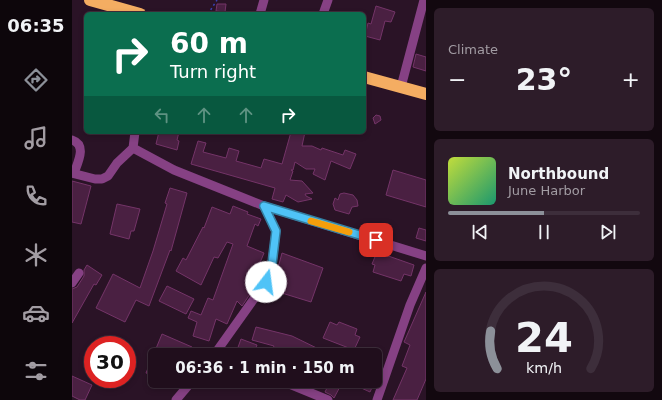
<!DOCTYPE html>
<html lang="en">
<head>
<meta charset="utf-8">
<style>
  :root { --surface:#200e1c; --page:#2d1c29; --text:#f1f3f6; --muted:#a29ca3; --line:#3d2e3b; --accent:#8c9099 }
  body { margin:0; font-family:"DejaVu Sans",sans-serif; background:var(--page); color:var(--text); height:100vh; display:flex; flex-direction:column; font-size:15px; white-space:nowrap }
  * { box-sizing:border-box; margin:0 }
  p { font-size:13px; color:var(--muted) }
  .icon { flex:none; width:22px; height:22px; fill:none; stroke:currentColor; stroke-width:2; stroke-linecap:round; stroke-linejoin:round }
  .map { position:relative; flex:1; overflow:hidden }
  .drawer { display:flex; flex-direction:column; gap:8px; padding:8px; background:#12080f; width:236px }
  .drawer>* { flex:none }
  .guide { position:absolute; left:12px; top:12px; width:282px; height:122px; border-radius:6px; box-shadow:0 2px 6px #0003,0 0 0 1px var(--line); background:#0b6e4f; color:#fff; overflow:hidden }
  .speed { position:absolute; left:12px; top:336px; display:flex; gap:8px; font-size:20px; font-weight:700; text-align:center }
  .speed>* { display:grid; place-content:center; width:52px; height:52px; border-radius:50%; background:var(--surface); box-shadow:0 2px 6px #0003,0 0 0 1px var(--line); line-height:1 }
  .speed .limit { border:6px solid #d22; background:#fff; color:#111 }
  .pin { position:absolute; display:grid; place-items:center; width:34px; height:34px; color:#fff; margin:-17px; border-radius:8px; box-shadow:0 2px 6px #0006 }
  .me { position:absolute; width:44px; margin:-22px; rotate:15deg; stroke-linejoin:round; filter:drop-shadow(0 0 3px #0008) }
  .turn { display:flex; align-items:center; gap:14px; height:84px; padding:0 20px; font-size:18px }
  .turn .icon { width:52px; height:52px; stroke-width:2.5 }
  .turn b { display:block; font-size:28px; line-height:34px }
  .lanes { display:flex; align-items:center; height:38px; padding:0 20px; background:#0003; justify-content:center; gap:20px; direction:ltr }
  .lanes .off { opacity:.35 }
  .big { font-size:30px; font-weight:600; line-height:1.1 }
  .drawer .card { flex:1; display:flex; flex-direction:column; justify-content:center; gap:6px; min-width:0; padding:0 14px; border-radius:6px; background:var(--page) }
  .drawer .dial { align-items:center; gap:0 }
  .dial svg { height:104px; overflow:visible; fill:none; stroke:var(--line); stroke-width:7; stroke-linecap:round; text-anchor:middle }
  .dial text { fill:var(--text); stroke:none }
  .song { display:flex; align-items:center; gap:12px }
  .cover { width:48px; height:48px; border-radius:6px; background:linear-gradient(135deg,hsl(70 70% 55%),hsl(160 70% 35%)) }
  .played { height:4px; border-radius:2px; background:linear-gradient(90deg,var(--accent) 50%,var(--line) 50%) }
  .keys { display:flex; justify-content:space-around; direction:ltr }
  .heat { display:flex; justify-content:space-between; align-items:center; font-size:22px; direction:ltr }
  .trip { position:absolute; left:76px; top:348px; width:234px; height:40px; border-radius:6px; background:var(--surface); box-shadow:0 2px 6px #0003,0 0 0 1px var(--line); font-weight:600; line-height:40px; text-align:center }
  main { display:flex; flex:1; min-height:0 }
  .menu { display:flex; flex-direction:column; width:72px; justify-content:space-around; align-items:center; background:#0d060b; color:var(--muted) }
  .menu .icon { width:28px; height:28px }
  .menu .selected { color:var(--accent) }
  .menu b { font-size:18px; color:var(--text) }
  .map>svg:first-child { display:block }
  .building { fill:#4a2042; stroke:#743468 }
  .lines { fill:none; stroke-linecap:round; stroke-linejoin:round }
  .path { stroke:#3a43b6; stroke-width:1.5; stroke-dasharray:2 3; stroke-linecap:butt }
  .minor { stroke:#864184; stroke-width:9 }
  .highway { stroke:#f4ad62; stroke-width:12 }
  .route-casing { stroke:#337fa1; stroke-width:10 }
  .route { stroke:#4fc3f7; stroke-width:7 }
  .slow { stroke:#f59e0b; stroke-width:7 }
</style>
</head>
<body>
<main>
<nav class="menu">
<b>06:35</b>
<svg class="icon selected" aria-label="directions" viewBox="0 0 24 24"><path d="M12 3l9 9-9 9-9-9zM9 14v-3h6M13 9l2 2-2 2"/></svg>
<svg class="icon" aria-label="music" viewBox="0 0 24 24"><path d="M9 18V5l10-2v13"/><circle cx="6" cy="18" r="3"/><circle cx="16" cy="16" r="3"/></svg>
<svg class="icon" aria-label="phone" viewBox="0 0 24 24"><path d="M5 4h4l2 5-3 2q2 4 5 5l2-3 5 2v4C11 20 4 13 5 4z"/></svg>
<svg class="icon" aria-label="climate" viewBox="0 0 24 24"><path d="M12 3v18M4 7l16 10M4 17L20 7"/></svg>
<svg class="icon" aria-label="car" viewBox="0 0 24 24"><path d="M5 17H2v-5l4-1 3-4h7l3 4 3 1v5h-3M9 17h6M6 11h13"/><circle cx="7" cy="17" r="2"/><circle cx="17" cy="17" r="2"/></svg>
<svg class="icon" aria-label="filters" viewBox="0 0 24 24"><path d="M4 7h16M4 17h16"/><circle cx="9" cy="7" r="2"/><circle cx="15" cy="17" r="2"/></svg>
</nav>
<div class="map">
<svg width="354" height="400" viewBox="0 0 354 400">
  <rect width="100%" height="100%" fill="#2a1326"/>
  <!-- building -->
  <g class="building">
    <polygon points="145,4 154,4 153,12 144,11"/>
    <polygon points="304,6 323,12 319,22 313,21 308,40 293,36 296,23 299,24"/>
    <polygon points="344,54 354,57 354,71 341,67"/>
    <polygon points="304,115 308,116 309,120 303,124 301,118"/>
    <polygon points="87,132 107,132 105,140 107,141 105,150 84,144"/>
    <polygon points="219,132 233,132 230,146 240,146 249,150 250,148 271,155 273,150 284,154 278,169 259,161 253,180 241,174 243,169 234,169 223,162 221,170 219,170 221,171 218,180 230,181 241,193 233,194 234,196 240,199 226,202 214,195 211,202 200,199 203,188 119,164 126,141 134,143 131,152 154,158 157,148 167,151 164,161 189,168 192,159 210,164"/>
    <polygon points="321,170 354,180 354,207 314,195"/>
    <polygon points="0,181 19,186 9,224 0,222"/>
    <polygon points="98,188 115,193 99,251 98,250 77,306 64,300 53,322 24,308 41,274 68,288 81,251 95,204 93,203"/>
    <polygon points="272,193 281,195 285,200 286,206 280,207 277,214 263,210 261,204 263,198 266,200 268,194"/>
    <polygon points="45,204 68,209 62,231 59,231 57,239 38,234"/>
    <polygon points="161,206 176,212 175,214 189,219 186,226 183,224 175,246 192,253 183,275 185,276 178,294 170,306 165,301 155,324 144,319 137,341 121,336 125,322 116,318 119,311 129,315 136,298 141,300 161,244 155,242 146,258 142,257 129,285 104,271 111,258 114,260 131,227 132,228 140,207 158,214"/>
    <polygon points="347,228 354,230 354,241 344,238"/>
    <polygon points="305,252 342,265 339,276 332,274 329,281 301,272 303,265 300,264"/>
    <polygon points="210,253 251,268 239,302 200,290"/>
    <polygon points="15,265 30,275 24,285 22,284 0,323 0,289 5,287 12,276 12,270"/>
    <polygon points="95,286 122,299 114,314 87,301"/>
    <polygon points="354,292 354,379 345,400 321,400 335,368 330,366 338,345 332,342"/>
    <polygon points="258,322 265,325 267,322 285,329 283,335 288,337 282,350 251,338"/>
    <polygon points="184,327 220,336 259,355 198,355 202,346 180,340"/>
    <polygon points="90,334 120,347 117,355 83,355 83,376 74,373"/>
    <polygon points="169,339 185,345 181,355 171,355 164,353"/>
    <polygon points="0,376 20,385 13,400 8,400 0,396"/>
    <polygon points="240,381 271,381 262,398 259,395 253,392 255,388"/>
    <polygon points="274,381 303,381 298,392"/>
  </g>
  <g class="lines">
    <!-- path -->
    <polyline class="path" points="136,14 145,0"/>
    <!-- minor -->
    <g class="minor">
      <polyline points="188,14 192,0"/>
      <polyline points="251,14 256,0"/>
      <polyline points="329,87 352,0"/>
      <path d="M0 140C15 145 6 162 2 173"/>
      <polyline points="61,148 102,170 192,206 354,256"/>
      <polyline points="0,173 23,179 30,179 36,176 45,163 61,148 63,132"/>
      <polyline points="0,283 7,273"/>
      <polyline points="142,355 194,282 200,264 204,231 192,206"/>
      <polyline points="210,381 256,400"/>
      <polyline points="104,400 120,381"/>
      <polyline points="305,400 338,305 354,268"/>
    </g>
    <!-- highway -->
    <g class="highway">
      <polyline points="18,0 68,14"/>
      <polyline points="292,77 354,94"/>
    </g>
  </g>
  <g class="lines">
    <!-- route casing -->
    <g class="route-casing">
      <polyline id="route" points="194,282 200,264 204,231 192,206 304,240"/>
    </g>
    <!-- route -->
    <use href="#route" class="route"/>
    <!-- slow -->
    <polyline class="slow" points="239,221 277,232"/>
  </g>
</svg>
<div class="speed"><div class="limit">30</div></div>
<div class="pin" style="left:304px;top:240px;background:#d93025"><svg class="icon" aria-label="arrive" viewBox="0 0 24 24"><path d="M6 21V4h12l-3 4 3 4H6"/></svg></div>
<svg class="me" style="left:194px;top:282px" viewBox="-20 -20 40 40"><circle r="19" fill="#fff"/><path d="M0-13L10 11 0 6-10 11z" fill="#4fc3f7"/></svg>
<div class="trip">06:36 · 1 min · 150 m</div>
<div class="guide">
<div class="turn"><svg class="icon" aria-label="right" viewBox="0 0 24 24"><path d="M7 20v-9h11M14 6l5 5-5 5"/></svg><div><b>60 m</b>Turn right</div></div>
<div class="lanes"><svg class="icon off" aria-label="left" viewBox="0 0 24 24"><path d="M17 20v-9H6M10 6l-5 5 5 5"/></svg><svg class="icon off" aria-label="ahead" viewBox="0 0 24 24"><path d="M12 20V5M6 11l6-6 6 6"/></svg><svg class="icon off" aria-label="ahead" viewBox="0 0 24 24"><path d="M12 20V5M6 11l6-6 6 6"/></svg><svg class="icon" aria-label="right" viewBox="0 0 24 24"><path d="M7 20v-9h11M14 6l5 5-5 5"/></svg></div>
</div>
</div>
<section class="drawer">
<div class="card"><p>Climate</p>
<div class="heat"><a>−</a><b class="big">23°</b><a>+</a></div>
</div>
<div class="card">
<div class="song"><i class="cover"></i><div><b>Northbound</b><p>June Harbor</p></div></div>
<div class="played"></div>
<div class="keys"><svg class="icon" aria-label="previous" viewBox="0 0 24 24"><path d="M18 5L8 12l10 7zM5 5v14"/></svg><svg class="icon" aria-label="pause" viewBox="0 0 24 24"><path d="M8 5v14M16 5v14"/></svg><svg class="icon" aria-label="next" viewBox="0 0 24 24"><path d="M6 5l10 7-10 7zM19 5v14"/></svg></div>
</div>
<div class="card dial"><svg viewBox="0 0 100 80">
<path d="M14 69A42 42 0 1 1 86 69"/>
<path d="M14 69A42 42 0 0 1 9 40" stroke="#8c9099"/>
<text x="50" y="56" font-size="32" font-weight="700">24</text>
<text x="50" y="72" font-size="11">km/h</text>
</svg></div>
</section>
</main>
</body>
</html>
